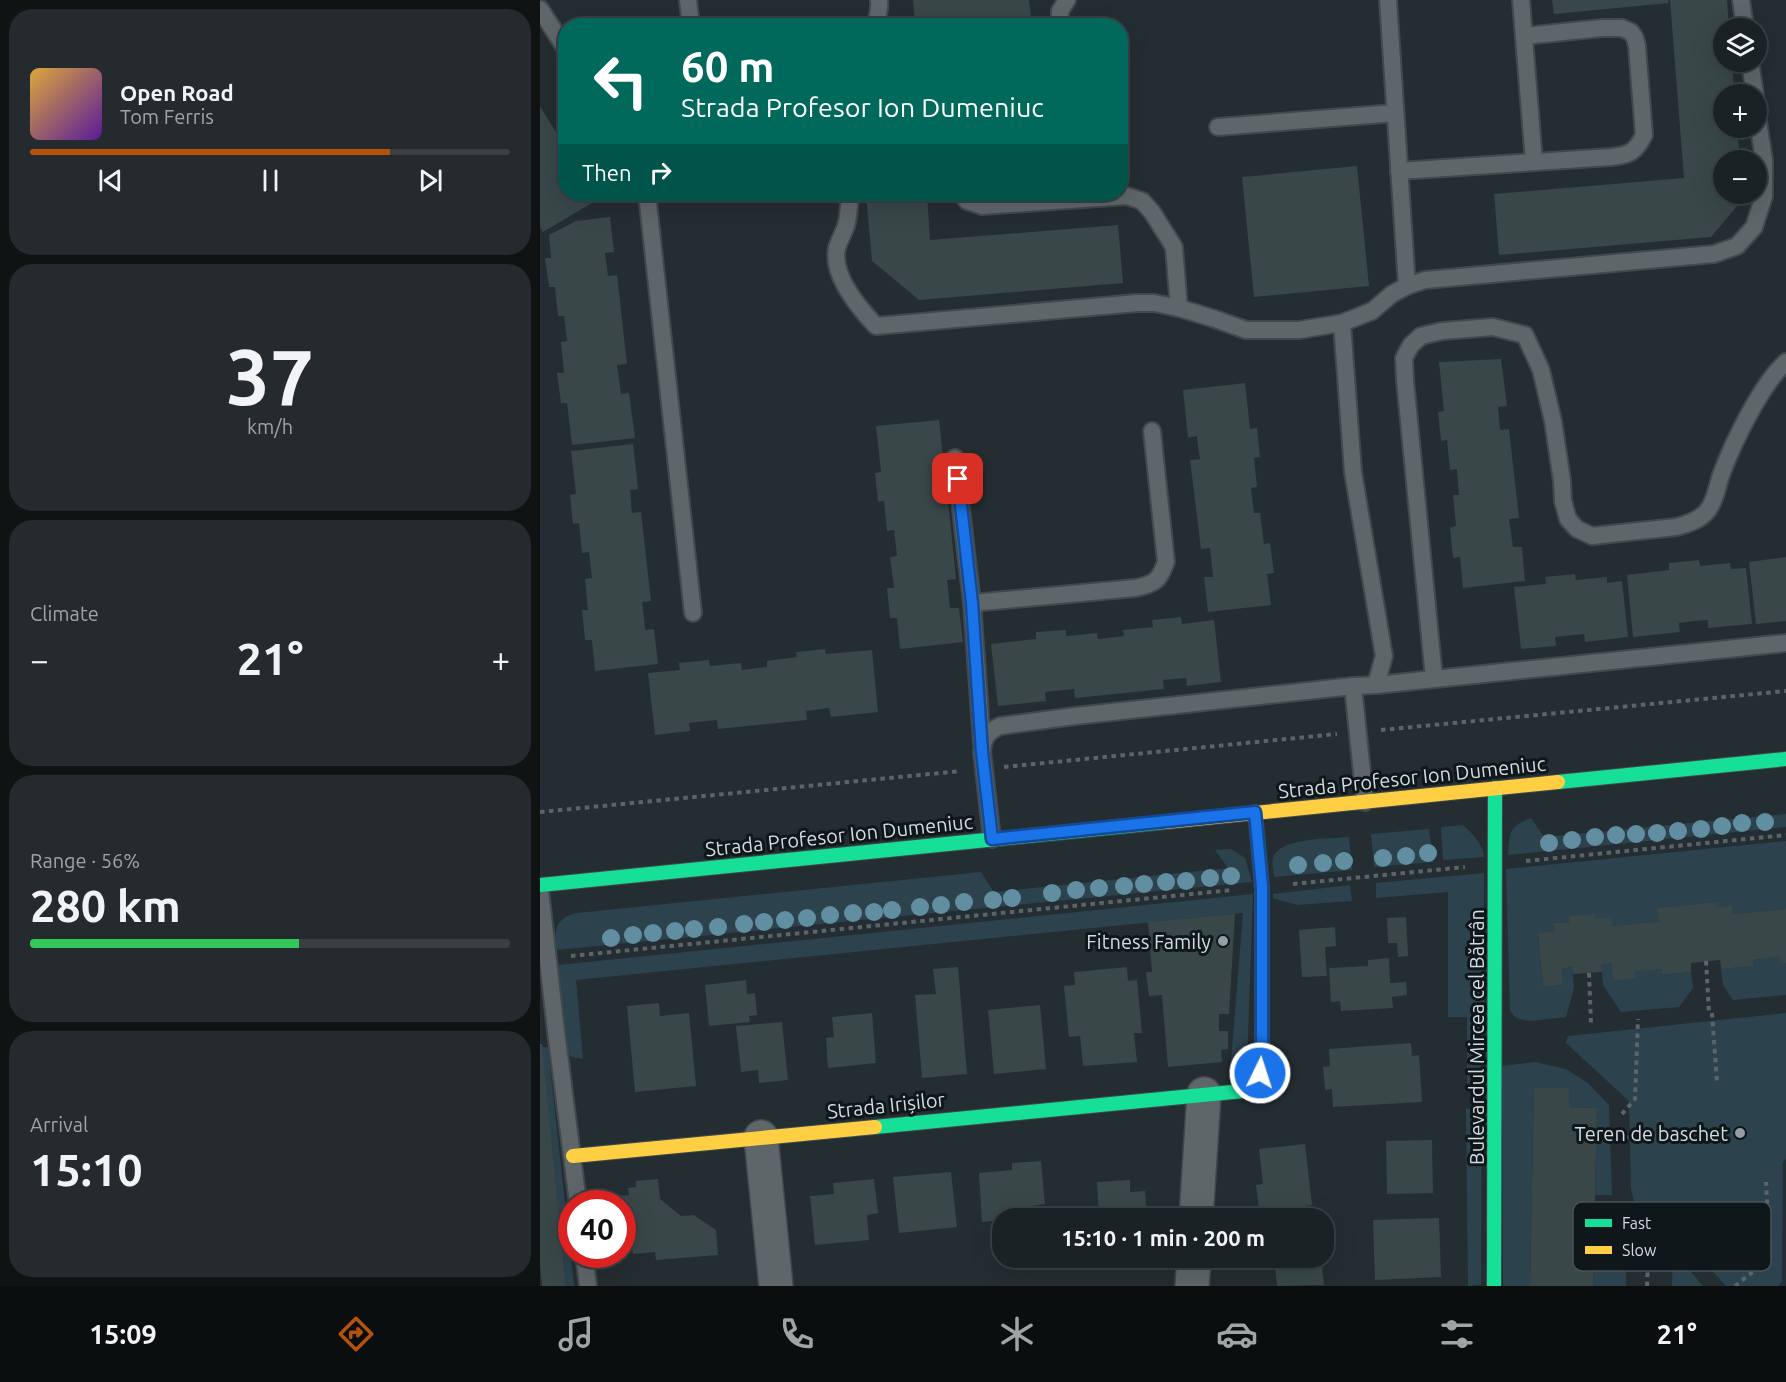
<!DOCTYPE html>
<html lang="en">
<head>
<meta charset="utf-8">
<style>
  :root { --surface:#1b2225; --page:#242a2d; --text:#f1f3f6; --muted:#a0a4a7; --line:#393f42; --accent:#b45309 }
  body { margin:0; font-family:Ubuntu,sans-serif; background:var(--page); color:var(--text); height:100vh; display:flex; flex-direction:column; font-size:22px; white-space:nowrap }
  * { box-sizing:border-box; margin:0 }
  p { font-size:20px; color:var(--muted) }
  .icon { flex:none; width:33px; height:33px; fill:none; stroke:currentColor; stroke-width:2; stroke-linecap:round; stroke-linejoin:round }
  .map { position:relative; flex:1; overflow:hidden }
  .details { display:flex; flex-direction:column; gap:9px; padding:9px; background:#0f1314; width:540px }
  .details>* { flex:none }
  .top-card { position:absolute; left:18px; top:18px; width:570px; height:183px; border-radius:24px; box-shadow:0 6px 24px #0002,0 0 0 2px var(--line); background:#00695c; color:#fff; overflow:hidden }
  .tools { position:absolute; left:1173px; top:18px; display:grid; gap:12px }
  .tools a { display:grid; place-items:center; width:54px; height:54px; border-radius:50%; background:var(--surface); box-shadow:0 6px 24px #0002,0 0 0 2px var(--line); font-size:30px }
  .speed { position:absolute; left:18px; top:1190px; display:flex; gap:12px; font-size:30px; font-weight:700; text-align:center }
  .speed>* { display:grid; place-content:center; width:78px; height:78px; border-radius:50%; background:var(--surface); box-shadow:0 6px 24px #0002,0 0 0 2px var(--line); line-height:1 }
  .speed .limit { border:9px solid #d22; background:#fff; color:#111 }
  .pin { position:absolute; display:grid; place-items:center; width:51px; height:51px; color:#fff; margin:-26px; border-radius:12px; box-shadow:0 3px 9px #0006 }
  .me { position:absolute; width:66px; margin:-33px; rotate:4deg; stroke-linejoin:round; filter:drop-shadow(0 0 4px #0008) }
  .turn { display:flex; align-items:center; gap:21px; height:126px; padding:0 24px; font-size:27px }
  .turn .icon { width:78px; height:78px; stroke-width:2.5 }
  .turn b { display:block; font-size:42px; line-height:51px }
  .then { display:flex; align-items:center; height:57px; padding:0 24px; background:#0003; gap:12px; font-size:22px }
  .big { font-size:45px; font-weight:600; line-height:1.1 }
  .details .card { flex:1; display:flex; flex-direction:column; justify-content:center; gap:9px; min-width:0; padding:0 21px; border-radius:24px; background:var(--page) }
  .details .dial { align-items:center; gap:0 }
  .dial b { font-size:78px; line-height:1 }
  .song { display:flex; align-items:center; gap:18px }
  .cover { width:72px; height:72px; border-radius:9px; background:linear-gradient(135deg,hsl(40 70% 55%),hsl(270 70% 35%)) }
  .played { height:6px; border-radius:3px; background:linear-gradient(90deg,var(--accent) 75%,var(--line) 75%) }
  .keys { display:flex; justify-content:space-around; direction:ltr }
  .heat { display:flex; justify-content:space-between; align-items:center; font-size:33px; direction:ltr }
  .charge { height:9px; border-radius:4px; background:linear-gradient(90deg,#34c759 56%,var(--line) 0) }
  .trip { position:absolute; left:452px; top:1208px; width:342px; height:60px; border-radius:24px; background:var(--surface); box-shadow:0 6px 24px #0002,0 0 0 2px var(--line); font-weight:600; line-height:60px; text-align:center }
  .menu { display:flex; height:96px; justify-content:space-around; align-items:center; background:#0b0e0f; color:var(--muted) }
  .menu .icon { width:42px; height:42px }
  .menu .current { color:var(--accent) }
  .menu b { font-size:27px; color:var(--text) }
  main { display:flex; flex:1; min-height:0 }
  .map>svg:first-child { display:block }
  .green { fill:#2c434d }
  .building { fill:#394749 }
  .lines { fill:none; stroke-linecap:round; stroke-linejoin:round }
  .lane-casing { stroke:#41494d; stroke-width:20 }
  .street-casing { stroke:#41494d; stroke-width:36 }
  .fast-casing { stroke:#41494d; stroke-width:16 }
  .slow-casing { stroke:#41494d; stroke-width:16 }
  .path { stroke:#5d6467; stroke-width:4; stroke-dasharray:4.5 4.5; stroke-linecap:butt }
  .lane { stroke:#5f6669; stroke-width:16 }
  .street { stroke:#5f6669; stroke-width:33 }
  .fast { stroke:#16e098; stroke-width:14 }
  .slow { stroke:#ffcf43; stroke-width:14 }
  .tree { fill:#618fa1 }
  .route-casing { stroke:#114b97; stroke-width:15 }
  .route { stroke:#1a73e8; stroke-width:10 }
  .poi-dot { fill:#949ea3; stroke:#0f171a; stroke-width:2 }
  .labels { text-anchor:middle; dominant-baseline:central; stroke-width:6; stroke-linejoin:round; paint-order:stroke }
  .street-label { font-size:20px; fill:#d1dbe0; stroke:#0f171a }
  .poi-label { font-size:20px; fill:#d1dbe0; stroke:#0f171a; text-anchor:end }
  .key { fill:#0f171a; stroke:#495255; stroke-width:1.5 }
  .key-label { font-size:16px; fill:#d1dbe0 }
</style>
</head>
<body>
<main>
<section class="details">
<div class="card">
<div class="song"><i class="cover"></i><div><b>Open Road</b><p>Tom Ferris</p></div></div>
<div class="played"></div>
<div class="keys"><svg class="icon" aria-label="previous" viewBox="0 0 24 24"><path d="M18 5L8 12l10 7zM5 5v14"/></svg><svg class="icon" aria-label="pause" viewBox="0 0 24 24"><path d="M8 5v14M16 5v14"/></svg><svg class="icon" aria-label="next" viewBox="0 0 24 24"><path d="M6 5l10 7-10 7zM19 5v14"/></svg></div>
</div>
<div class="card dial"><b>37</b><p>km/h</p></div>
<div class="card"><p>Climate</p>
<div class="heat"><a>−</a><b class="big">21°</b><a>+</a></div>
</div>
<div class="card"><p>Range · 56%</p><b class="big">280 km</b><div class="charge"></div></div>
<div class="card"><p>Arrival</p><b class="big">15:10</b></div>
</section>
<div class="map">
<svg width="1246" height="1286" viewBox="0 0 1246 1286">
  <rect width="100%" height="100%" fill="#242d31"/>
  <!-- green -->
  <g class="green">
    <path d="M1246 814V827L968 855C970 833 968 826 991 818L1004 837Z"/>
    <path d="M923 825C933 834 942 843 944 857L903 860 901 827Z"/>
    <polygon points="889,829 893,862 834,867 831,834"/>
    <path d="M809 837 812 870 734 877C734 872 731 863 733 858 739 837 790 839 809 837Z"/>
    <polygon points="1246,841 1246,909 1193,914 1177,907 1177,902 1118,908 1119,921 1072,926 1056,919 1028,916 1029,922 1015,923 1015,932 998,934 1003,987 1023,985 1022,969 1032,967 1034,988 1026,1017 990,1021 976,1018 970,1011 966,869"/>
    <path d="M691 849 705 858 712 882 16 950C14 930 15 918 37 913L441 872 454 892 688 868 675 850Z"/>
    <polygon points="944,873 944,1085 927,1086 927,1017 908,1017 908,892 836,898 836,883"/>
    <polygon points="810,885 812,901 757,905 733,898 733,894"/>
    <polygon points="713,894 707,1065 703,1070 690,1073 703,913 36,980 43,1059 32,1057 27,1053 18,965"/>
    <polygon points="1240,957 1246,963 1246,995 1193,1000 1183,985 1181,969 1214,966 1213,960"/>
    <polygon points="1071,963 1073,980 1095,972 1121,969 1122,975 1151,972 1153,988 1139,1007 1081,1012 1063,985 1061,965"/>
    <polygon points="1246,1013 1246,1159 1243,1162 1242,1282 1238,1286 1186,1286 1164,1262 1094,1201 1091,1189 1089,1101 1026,1043 1028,1036"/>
    <polygon points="2,1047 8,1047 34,1286 26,1286"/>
    <polygon points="995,1062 1026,1069 1048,1083 1069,1105 1072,1195 1055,1195 1057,1108 1029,1107 994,1088 990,1286 963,1286 962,1066"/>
    <polygon points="942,1107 941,1285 928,1286 926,1109"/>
    <polygon points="1054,1228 1076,1232 1086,1240 1086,1286 1053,1286"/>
    <polygon points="1133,1256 1143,1263 1163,1286 1132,1286"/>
  </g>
  <!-- building -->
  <g class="building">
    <polygon points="373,0 489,0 492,26 375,26"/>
    <polygon points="1012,0 1128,0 1129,3 1014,14"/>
    <polygon points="1130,0 1187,0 1189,28 1184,28 1184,62 1192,62 1194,94 1184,94 1184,128 1197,128 1200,160 1184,160 1184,194 1202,194 1203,199 1171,237 959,255 954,194 1144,178"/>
    <polygon points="0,106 25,147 17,152 26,167 26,194 53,194 57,200 3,232 0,227"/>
    <polygon points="817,166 829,286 714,297 702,177"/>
    <polygon points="326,194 387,194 390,240 578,225 583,283 379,300 332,261"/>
    <polygon points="70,217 74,252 65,253 68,276 77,275 87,364 77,365 79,379 81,394 89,393 95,438 32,445 27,403 21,403 17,373 24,373 21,342 27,341 24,316 18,316 15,287 9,287 5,258 11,258 9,235 36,221"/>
    <polygon points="961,359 967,406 958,407 960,430 969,429 979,518 969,519 973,547 982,547 985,581 923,588 920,557 913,558 910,528 916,526 913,495 919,495 917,469 910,470 907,440 901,441 898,412 904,411 899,362"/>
    <polygon points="705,383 710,429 717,428 720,457 714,458 717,487 711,488 714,513 720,513 724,544 730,543 734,573 727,574 731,605 668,612 664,577 673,577 670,548 661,549 650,460 660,459 658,447 657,436 648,438 643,390"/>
    <polygon points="399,420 404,467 395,468 397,491 407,490 416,579 407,580 410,608 419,608 423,642 360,649 357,618 350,618 347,588 354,588 350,557 357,556 354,530 347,531 344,501 338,502 335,473 341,472 336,426"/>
    <polygon points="93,444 98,489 90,490 92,513 101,512 111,601 102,602 104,617 105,630 114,629 118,664 55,671 52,640 45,640 42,610 48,610 45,579 52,578 49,552 42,553 39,523 33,524 30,495 36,494 31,451"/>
    <polygon points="1246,557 1246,621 1216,624 1209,562"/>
    <polygon points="1159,560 1160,566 1190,563 1191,569 1206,568 1212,624 1168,628 1168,620 1154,621 1139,623 1140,632 1093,637 1087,575 1129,570 1129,563"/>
    <polygon points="1035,574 1036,580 1067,577 1067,583 1082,581 1088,637 1045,642 1044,634 1015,637 1016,646 981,649 974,587 1006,584 1005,577"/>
    <polygon points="641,617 642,624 674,620 681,682 647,686 646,678 623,680 624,689 535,698 534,689 505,692 506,701 458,706 451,644 496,639 496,632 526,630 526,636 557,633 558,639 584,636 583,630 613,627 612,620"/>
    <polygon points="285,649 286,654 332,650 338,712 291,717 289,708 266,711 267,720 178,729 177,720 149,723 150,731 115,735 108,673 140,670 139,663 169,660 170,666 201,663 202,670 227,667 227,661 257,657 256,652"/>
    <polygon points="1177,902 1177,907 1192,906 1193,914 1246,909 1246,963 1241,963 1240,957 1213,960 1214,966 1181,969 1180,960 1151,963 1151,972 1122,975 1121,969 1095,972 1095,978 1073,980 1071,963 1061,965 1062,972 1033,974 1032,967 1022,969 1023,985 1003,987 998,933 1015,932 1014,923 1029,922 1028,916 1055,914 1056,919 1071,917 1072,926 1119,921 1117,908"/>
    <polygon points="695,914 689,1014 679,1014 679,1031 688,1031 688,1049 681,1050 682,1062 628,1067 622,995 609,996 606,972 612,972 608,922"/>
    <polygon points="866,917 868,956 858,957 857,943 848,943 847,918"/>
    <polygon points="795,927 796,946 785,947 787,976 762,977 759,930"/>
    <polygon points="849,958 850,983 866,982 867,995 852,997 853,1008 801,1011 800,1001 791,1002 789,968 828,966 828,960"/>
    <polygon points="418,967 427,1074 382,1078 375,995 396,994 393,969"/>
    <polygon points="587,967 588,981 597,980 602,1033 594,1033 597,1062 543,1066 540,1036 529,1037 524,986 535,985 534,972"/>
    <polygon points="206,980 207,994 215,993 217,1015 209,1016 210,1022 169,1026 165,985"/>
    <polygon points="119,1003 120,1016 149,1013 156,1086 95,1092 87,1006"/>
    <polygon points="500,1005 506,1069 454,1074 448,1010"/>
    <polygon points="332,1013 336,1063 288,1068 286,1038 294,1037 292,1017"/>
    <polygon points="242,1022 248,1080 219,1083 218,1070 201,1072 196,1026"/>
    <polygon points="871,1043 872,1056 879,1055 882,1102 793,1107 792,1089 785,1090 783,1067 790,1066 789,1049"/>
    <polygon points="0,1044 2,1044 26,1286 2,1286 0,1264"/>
    <polygon points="994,1088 1029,1088 1029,1107 1057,1108 1053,1286 990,1286"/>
    <polygon points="892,1140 893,1193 847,1194 846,1141"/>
    <polygon points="765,1144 772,1205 719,1211 716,1185 723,1184 719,1149"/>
    <polygon points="501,1161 505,1204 491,1206 492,1218 462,1218 462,1220 442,1222 439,1173 472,1170 472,1163"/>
    <polygon points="411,1172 417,1227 359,1233 353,1177"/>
    <polygon points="118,1179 120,1199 141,1216 154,1215 176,1230 178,1255 116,1260 115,1252 93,1254 91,1237 83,1237 82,1203 80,1203 79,1196 89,1195 88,1188 96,1187 96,1181"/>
    <polygon points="334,1179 338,1213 327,1215 329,1240 275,1245 270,1196 294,1194 293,1183"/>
    <polygon points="590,1180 590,1192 605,1191 607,1218 559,1218 557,1182"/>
    <polygon points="899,1218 901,1277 835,1280 833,1220"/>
    <polygon points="734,1257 781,1257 784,1285 737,1286"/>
  </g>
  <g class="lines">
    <!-- lane casing -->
    <g class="lane-casing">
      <g id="lane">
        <polyline points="148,0 151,26"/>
        <polyline points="848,0 867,286"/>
        <polyline points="981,0 994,162"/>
        <polyline points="1201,0 1205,28"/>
        <polyline points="0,9 26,49"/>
        <path d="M334 26C338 17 340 9 339 0"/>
        <polyline points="520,26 520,11 527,0"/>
        <polyline points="1210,62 1215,94"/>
        <polyline points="678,127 855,113"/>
        <path d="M859 171 1071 157C1089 155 1095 153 1104 135L1097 46 1095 38 1091 32 1082 28H1062L984 36"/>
        <polyline points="107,194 153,613"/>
        <path d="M310 194C309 205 309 215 306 226 303 234 299 241 297 248 291 275 319 308 336 326L597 303H614L639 308 672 318 706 330H759L802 323 832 311 852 294 867 286 885 280 1174 254 1197 246 1214 227 1224 196V161L1216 108"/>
        <polyline points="422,194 427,201 442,206 587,196 602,201 612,212 634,247 639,308"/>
        <polyline points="802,323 813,472 844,656 836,685"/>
        <polyline points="415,458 432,603 442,743"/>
        <path d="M432 603 595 588C615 584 619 581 626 562L612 431"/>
        <path d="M894 678 865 380 864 358 871 345 881 336 902 331 953 327 985 335 1001 370 1013 421 1022 481 1023 501 1028 519 1037 529 1052 536 1136 527C1149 524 1160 520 1168 510 1176 499 1177 487 1181 475 1193 443 1221 384 1246 362"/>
        <polyline points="813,686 825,802"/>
        <path d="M452 839 442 752C443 738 447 732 460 726L535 716 813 686 836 685 1246 643"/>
        <polyline points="0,890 16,1031 38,1203"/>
        <polyline points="44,1254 48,1286"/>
      </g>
    </g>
    <!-- street casing -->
    <g class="street-casing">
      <g id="street">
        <polyline points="221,1137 236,1286"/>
        <polyline points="656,1218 664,1094"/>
        <polyline points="652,1286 654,1257"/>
      </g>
    </g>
    <!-- fast casing -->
    <g class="fast-casing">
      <g id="fast">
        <polyline points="1018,782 1246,759"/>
        <polyline points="0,885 626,822"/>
        <path d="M335 1127 703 1091C715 1083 720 1074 722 1060V887L715 812"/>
        <polyline points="954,1286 955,788"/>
      </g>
    </g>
    <!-- slow casing -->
    <g class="slow-casing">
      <g id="slow">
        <polyline points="626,822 1018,782"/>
        <polyline points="33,1156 335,1127"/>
      </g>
    </g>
    <!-- path -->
    <g class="path">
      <polyline points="841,730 1246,691"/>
      <polyline points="464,767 797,734"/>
      <polyline points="0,812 421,771"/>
      <polyline points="986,861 1246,835"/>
      <polyline points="753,884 925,867"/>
      <polyline points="31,956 692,890"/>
      <polyline points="1166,961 1169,1013"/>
      <polyline points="1049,973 1051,1023"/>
      <polyline points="1172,1013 1177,1082"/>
      <polyline points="1082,1114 1095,1099 1098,1019"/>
      <polyline points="1084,1137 1171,1135"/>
      <polyline points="1055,1209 1092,1208"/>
      <polyline points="1107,1286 1109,1235"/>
      <polyline points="1195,1286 1230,1258 1226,1182"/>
    </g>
    <!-- lane -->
    <use href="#lane" class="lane"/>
    <!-- street -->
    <use href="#street" class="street"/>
    <!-- fast -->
    <use href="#fast" class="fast"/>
    <!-- slow -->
    <use href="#slow" class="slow"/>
  </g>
  <!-- trees -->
  <g class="tree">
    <circle cx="1225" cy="822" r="9"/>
    <circle cx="1202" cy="823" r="9"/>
    <circle cx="1182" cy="826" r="9"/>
    <circle cx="1161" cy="829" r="9"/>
    <circle cx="1138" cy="831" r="9"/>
    <circle cx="1117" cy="833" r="9"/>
    <circle cx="1096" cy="834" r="9"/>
    <circle cx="1076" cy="835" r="9"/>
    <circle cx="1055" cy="837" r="9"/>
    <circle cx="1032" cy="840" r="9"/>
    <circle cx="1009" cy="843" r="9"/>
    <circle cx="888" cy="853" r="9"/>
    <circle cx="866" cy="856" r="9"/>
    <circle cx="843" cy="858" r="9"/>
    <circle cx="804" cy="861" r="9"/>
    <circle cx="783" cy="863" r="9"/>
    <circle cx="758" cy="865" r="9"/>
    <circle cx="691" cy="876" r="9"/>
    <circle cx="670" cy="878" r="9"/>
    <circle cx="646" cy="881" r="9"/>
    <circle cx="626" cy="882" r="9"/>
    <circle cx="604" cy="884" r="9"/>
    <circle cx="584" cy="886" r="9"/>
    <circle cx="559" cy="888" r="9"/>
    <circle cx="536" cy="890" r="9"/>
    <circle cx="512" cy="893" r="9"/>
    <circle cx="472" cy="898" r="9"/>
    <circle cx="453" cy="900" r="9"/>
    <circle cx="424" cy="902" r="9"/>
    <circle cx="401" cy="905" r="9"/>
    <circle cx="380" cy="907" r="9"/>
    <circle cx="352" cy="910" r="9"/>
    <circle cx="334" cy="912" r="9"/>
    <circle cx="313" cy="913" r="9"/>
    <circle cx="290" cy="915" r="9"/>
    <circle cx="267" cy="918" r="9"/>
    <circle cx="245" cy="920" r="9"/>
    <circle cx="224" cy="922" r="9"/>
    <circle cx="204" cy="924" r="9"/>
    <circle cx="178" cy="927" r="9"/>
    <circle cx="154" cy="929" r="9"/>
    <circle cx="135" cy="931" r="9"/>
    <circle cx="113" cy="933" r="9"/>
    <circle cx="93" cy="935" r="9"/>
    <circle cx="71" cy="938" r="9"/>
  </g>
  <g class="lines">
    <!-- route casing -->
    <g class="route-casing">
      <polyline id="route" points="418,479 432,603 442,752 452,839 715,812 722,887 722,1060 720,1073"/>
    </g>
    <!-- route -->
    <use href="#route" class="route"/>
  </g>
  <!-- markers -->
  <g class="poi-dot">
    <circle cx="683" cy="941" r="6"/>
    <circle cx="1200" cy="1133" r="6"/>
  </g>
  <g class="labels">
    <!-- street labels -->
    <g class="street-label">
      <text transform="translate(872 777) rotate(-6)">Strada Profesor Ion Dumeniuc</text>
      <text transform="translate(299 835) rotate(-6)">Strada Profesor Ion Dumeniuc</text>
      <text transform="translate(936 1037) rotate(-90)">Bulevardul Mircea cel Bătrân</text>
      <text transform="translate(346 1105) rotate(-6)">Strada Irișilor</text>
    </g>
    <!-- poi labels -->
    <g class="poi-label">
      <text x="671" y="941">Fitness Family</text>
      <text x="1188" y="1133">Teren de baschet</text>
    </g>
  </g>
  <!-- legend -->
  <rect x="1033" y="1202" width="198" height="69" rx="9" class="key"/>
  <rect x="1045" y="1219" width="27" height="8" fill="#16e098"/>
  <rect x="1045" y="1246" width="27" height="8" fill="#ffcf43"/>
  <g class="key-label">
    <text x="1082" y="1229">Fast</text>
    <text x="1082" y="1256">Slow</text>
  </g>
</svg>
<div class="tools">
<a><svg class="icon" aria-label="layers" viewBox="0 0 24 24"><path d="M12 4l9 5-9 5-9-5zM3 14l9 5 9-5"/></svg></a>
<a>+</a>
<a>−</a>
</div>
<div class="speed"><div class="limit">40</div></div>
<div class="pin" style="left:418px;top:479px;background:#d93025"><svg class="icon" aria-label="arrive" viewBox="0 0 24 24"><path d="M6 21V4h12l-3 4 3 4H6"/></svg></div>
<svg class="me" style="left:720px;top:1073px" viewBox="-20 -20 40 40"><circle r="17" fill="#1a73e8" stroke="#fff" stroke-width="3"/><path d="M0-11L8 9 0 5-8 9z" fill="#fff"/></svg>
<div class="trip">15:10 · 1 min · 200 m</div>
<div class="top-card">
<div class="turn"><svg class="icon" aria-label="left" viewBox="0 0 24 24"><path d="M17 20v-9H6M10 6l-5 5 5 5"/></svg><div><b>60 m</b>Strada Profesor Ion Dumeniuc</div></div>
<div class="then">Then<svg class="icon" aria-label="right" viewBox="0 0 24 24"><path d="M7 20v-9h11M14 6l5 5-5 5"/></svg></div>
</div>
</div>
</main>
<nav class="menu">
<b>15:09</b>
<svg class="icon current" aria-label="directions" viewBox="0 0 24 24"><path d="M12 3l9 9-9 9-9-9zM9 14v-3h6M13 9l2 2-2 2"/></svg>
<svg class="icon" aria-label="music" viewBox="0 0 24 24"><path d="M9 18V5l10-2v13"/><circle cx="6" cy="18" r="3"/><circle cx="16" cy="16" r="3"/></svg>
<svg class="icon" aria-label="phone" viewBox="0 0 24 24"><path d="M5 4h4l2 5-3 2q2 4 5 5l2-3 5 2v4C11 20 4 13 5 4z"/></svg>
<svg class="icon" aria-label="climate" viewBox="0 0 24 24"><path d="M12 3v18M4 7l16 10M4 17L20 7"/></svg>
<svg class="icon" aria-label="car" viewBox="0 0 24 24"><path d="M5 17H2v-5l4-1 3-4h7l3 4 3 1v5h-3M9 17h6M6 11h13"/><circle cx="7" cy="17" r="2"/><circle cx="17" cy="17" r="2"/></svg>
<svg class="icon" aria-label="filters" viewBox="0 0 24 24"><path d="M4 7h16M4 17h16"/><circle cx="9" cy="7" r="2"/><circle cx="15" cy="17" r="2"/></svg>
<b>21°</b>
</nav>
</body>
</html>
